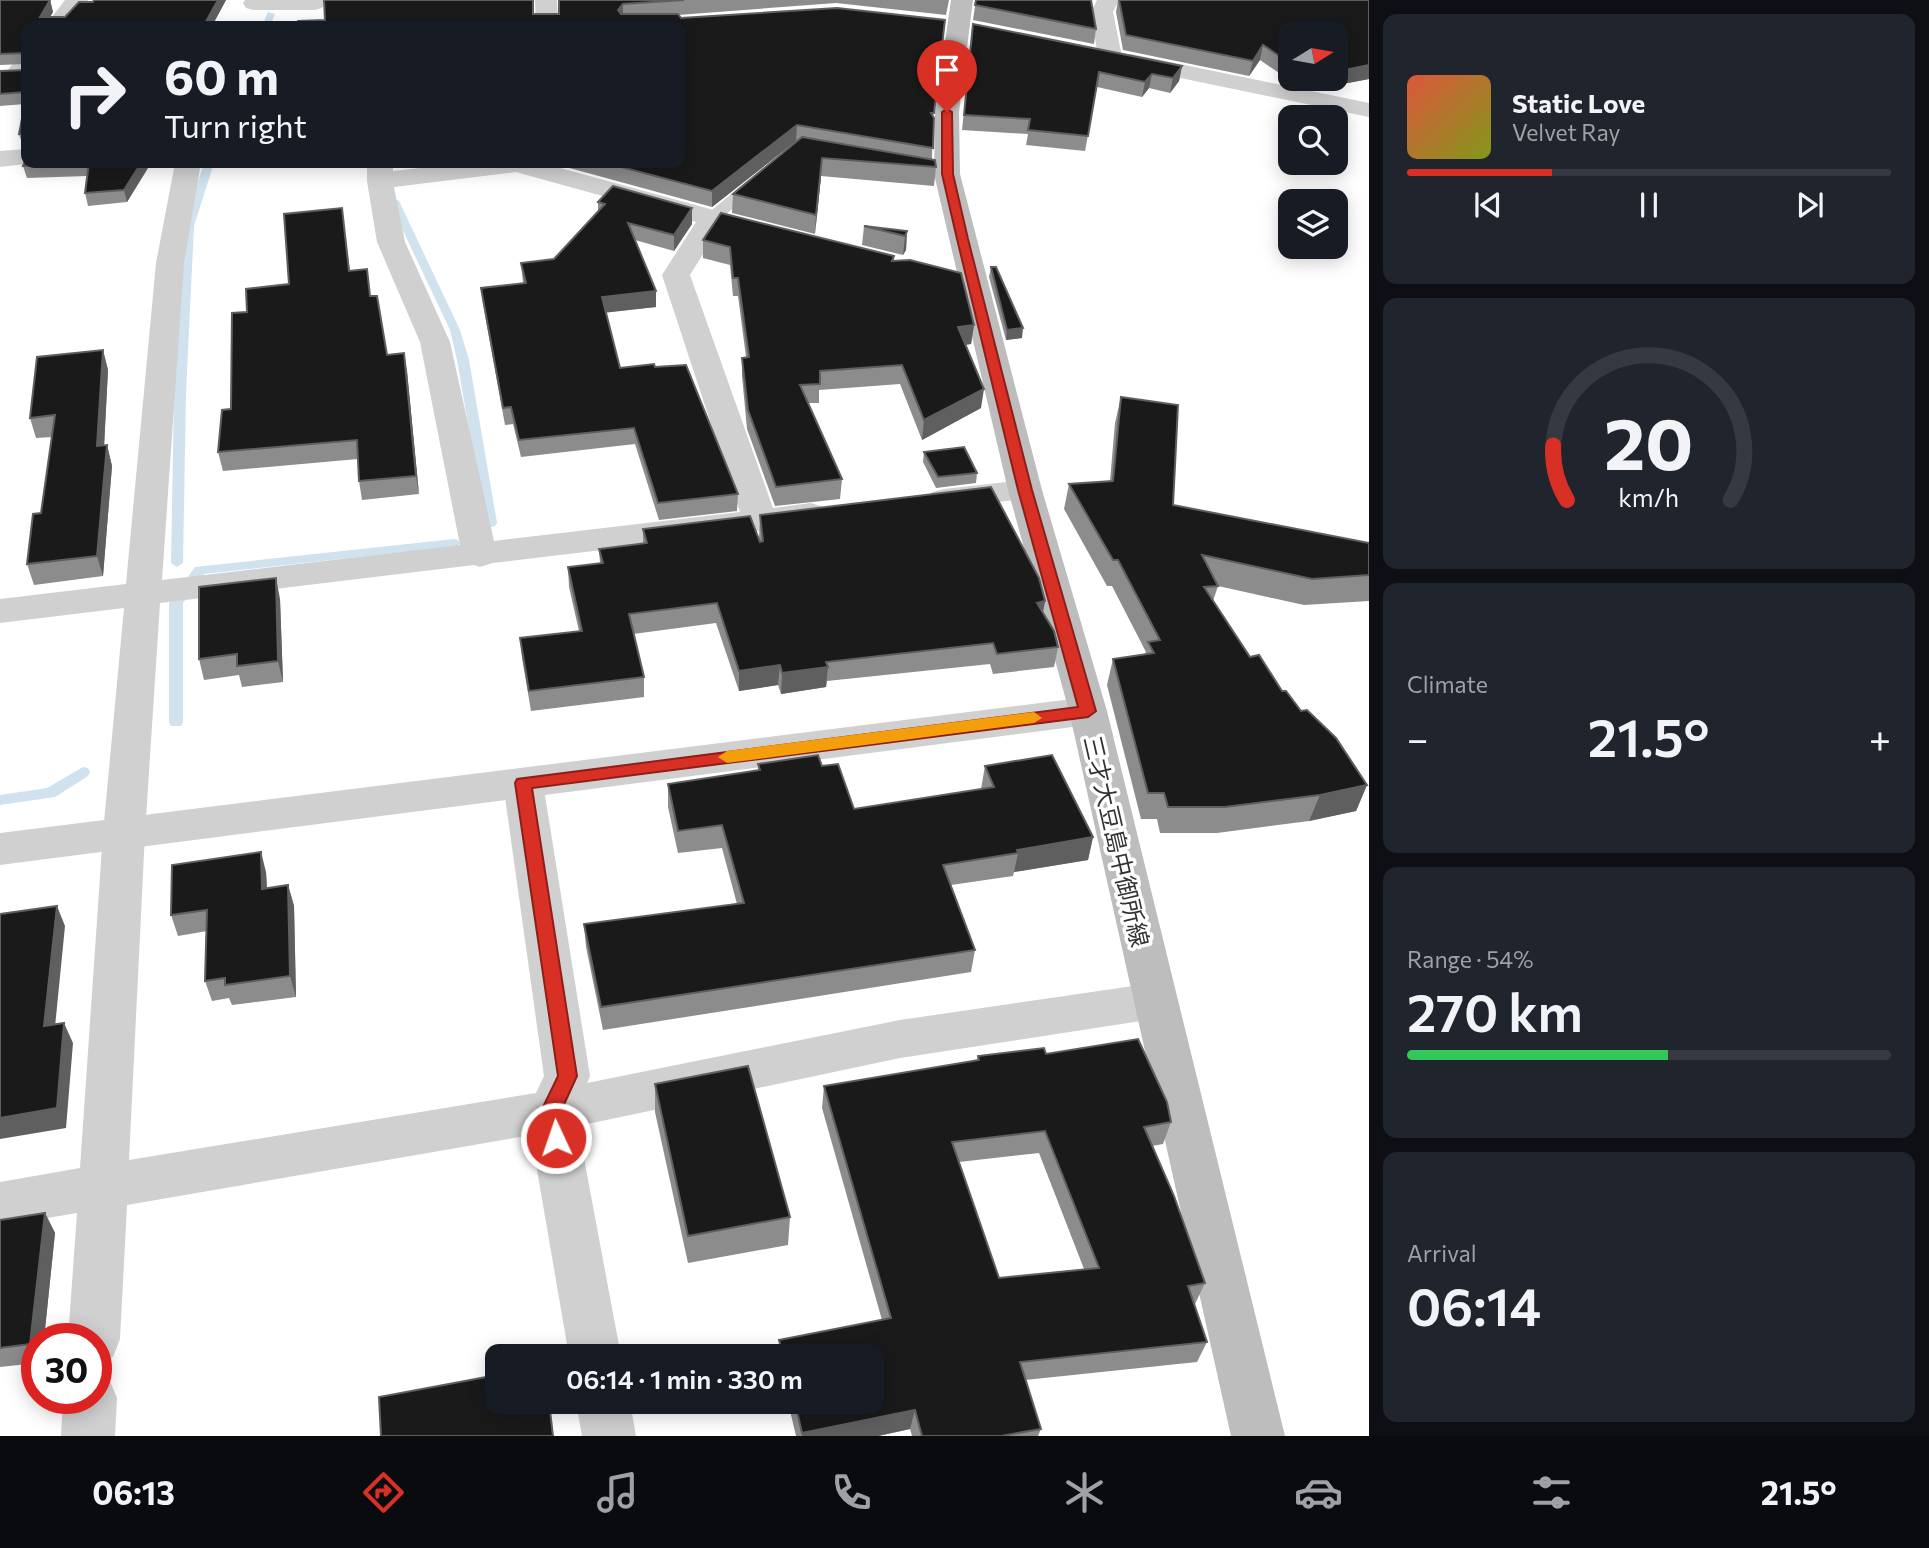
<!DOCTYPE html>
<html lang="en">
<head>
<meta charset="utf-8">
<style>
  :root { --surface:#171b24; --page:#20242c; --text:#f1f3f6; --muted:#9ea1a6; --line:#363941; --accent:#d93025 }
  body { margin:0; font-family:Commissioner,"Noto Sans JP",sans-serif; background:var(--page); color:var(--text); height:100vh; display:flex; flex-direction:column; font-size:26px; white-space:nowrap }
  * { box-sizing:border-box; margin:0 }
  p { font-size:23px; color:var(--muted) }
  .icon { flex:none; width:38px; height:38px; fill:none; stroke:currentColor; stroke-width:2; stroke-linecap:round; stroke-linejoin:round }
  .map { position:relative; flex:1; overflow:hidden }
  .panel { display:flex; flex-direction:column; gap:14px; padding:14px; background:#0d0f14; width:560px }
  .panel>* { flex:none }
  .banner { position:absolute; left:21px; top:21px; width:665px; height:147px; border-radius:14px; box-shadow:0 4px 18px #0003; background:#171b24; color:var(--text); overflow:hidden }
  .needle { width:46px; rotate:79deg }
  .controls { position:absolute; left:1278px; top:21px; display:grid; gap:14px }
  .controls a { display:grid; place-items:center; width:70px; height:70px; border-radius:14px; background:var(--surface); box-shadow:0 4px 18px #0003; font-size:35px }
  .speed { position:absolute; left:21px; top:1323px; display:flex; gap:14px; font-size:35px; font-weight:700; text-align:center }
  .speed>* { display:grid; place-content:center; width:91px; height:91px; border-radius:50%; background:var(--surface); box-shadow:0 4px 18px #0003; line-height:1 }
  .speed .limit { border:10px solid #d22; background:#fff; color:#111 }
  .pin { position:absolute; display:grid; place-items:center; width:60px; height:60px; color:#fff; margin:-72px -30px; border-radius:50% 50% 50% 0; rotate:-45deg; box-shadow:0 0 7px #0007 }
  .pin .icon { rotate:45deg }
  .me { position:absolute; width:77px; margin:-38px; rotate:357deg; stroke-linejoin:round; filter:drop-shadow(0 0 5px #0008) }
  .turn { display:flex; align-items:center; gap:24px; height:147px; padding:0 28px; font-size:32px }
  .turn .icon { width:91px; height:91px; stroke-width:2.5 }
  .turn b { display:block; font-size:49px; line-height:60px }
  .big { font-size:52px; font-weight:600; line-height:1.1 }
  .panel .tile { flex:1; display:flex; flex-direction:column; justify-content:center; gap:10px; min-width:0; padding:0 24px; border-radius:14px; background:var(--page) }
  .panel .dial { align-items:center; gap:0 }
  .dial svg { height:182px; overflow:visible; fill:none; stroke:var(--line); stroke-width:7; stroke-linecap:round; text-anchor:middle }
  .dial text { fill:var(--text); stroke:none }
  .song { display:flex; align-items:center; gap:21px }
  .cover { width:84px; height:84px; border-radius:10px; background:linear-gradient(135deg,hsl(10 70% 55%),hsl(70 70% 35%)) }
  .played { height:7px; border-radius:4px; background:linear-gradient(90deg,var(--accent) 30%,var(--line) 30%) }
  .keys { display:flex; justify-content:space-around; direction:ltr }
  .heat { display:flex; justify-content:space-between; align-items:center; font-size:38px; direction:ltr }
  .charge { height:10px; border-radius:5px; background:linear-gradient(90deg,#34c759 54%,var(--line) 0) }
  .trip { position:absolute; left:485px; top:1344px; width:399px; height:70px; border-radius:14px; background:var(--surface); box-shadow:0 4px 18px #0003; font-weight:600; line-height:70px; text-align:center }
  .tab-bar { display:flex; height:112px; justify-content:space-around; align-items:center; background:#090b0e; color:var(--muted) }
  .tab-bar .icon { width:49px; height:49px }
  .tab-bar .on { color:var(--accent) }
  .tab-bar b { font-size:32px; color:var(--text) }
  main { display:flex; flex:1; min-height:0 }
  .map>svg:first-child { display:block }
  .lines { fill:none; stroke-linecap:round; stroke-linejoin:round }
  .stream { fill:#cfe2ee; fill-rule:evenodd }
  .service { fill:#d0d0d0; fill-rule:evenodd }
  .minor { fill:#d0d0d0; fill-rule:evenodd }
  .tertiary { fill:#d0d0d0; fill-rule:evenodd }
  .secondary { fill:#bdbdbd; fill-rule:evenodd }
  .wall { fill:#8c8c8c; fill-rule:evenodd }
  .shaded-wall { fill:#5f5f5f }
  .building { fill:#1a1a1a; stroke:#5f5f5f; stroke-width:2; fill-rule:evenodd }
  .route { fill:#d93025; stroke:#8d1f18; stroke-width:2 }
  .slow { fill:#f59e0b }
  .labels { text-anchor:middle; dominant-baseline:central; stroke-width:7; stroke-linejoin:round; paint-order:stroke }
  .street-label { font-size:24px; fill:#333; stroke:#fff }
</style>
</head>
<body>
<main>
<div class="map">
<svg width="1369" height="1436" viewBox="0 0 1369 1436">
  <rect width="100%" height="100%" fill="#fff"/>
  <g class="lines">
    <!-- stream -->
    <g class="stream">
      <polygon points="268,12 275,14 270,26 262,26"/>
      <polygon points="204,163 214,163 194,226 186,393 183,563 177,567 171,563 174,393 184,226"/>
      <polygon points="394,198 399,201 460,330 469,360 497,523 495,526 491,527 485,523 457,360 450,330 389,201"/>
      <polygon points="454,539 458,540 460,543 458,546 204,574 183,603 183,722 181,726 171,726 169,722 169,603 195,567"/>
      <polygon points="83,767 88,768 90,772 88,776 55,797 0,805 0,795 47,788"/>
    </g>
    <!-- service -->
    <polygon class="service" points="755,177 761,179 763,182 761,185 718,221 706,221 704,218 706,215 749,179"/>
    <!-- minor -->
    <g class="minor">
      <polygon points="65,0 88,0 68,26 45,26"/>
      <polygon points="245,0 323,0 325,3 322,8 314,10 254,10 246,8 243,3"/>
      <polygon points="535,0 557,0 558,26 536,26"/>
      <polygon points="1097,0 1119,0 1113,12 1122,57 1118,62 1102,62 1098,57 1091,12"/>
      <polygon points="1131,54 1369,103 1369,117 1123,66 1119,61 1123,56"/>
      <path d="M26 56V78H10L6 73C12 64 16 58 26 56Z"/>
      <polygon points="26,149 26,163 34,163 0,167 0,151"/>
      <path d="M175 163H201L184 263 162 580 460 545 420 342 377 242 367 181V163H393V171L464 163H542L776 227 780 233 776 239 766 241 719 228 690 275 773 508 811 503 823 507 828 514 823 521 811 525 493 563 480 567 474 565 160 603 145 833 129 1160 536 1093 544 1076 503 783 509 773 523 768 537 773 543 783 590 1076 587 1083 900 1020 1154 983 1170 988 1176 1001 1170 1014 1154 1019 900 1058 578 1126 621 1356H569L531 1135 127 1205 120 1339 113 1357 96 1363V1339H68L77 1213 0 1226V1182L80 1168 103 833 124 608 0 623V599L126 584 156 263ZM516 172 696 222 662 275 740 512 494 541 450 342 405 242 394 187Z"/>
      <polygon points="1025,480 1037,483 1042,490 1037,497 944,509 932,506 927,499 932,492 944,489"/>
      <polygon points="96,1374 109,1379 117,1398 115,1436 61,1436 63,1398 96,1398"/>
      <polygon points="576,1402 630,1402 636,1436 582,1436"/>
    </g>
    <!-- tertiary -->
    <polygon class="tertiary" points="1088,697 1102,701 1107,711 1102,721 1088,725 0,865 0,833"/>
    <!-- secondary -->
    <polygon class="secondary" points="951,0 973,0 959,112 960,174 1042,490 1107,711 1285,1436 1231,1436 1069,711 1008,490 934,174 935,112"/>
  </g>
  <!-- wall -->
  <g class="wall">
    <polygon points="0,0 50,0 53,12 50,17 65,17 93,2 94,0 226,0 212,26 26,26 26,145 23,146 19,134 25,104 0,106 0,71 25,70 25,64 0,65"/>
    <polygon points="559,0 949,0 946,15 836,3 678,15 681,18 945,20 933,118 932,160 936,167 934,186 821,176 815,234 732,213 733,194 797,141 796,141 712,207 562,166 562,163 681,163 681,26 325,20 559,14"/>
    <polygon points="976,0 1092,5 1096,29 1094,44 973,20"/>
    <path d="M1118 0H1369V79L1316 89 1298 86 1260 60 1249 76 1123 50 1116 12ZM1290 33 1335 79H1290Z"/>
    <polygon points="973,24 1182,66 1179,81 1170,93 1149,88 1142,97 1097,87 1085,151 1026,145 1028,134 962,130"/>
    <polygon points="26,159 151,163 127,202 88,206 85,193 87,176 27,178 23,166"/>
    <polygon points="598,202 692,208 692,224 674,251 635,240 656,307 606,312 620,368 655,367 738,494 737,511 659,520 635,444 521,457 513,424 505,425 483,304 481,288 523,283 521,263 554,259 598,211"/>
    <polygon points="344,226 350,271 371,296 387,355 407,371 419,494 362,500 359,481 358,459 223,471 218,452 231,409 247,312 289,284"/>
    <polygon points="864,226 907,231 906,250 903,255 862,245"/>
    <polygon points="703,240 894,256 894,261 974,325 971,344 965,345 981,408 922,440 900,384 819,390 819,403 808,403 842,479 840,499 775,506 747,429 742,376 742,358 746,357 738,296 733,296 730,265 703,258"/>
    <polygon points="991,267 1022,338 1006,340 989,277"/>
    <polygon points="103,350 108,370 104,446 107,445 112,466 103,576 34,585 27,564 41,513 52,437 36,438 30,418"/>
    <polygon points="1121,397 1173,505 1369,543 1369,601 1304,605 1218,586 1213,601 1250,657 1367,785 1356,811 1309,821 1217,833 1160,833 1157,819 1141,819 1107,685 1113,659 1145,654 1146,652 1112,586 1107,586 1064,509 1069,484 1110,481 1115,423"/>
    <polygon points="924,452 977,473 976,483 936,488 923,462"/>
    <polygon points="760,515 1045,601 1043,613 1058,647 1054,667 993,674 990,664 827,681 826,687 781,694 778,685 739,691 716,623 633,634 644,677 644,697 531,711 522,658 520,638 579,631 569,587 568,567 600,563 599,549 643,544 643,529 759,539"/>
    <polygon points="280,599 283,682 242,687 239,675 204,680 199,659"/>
    <polygon points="758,764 822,766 854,809 981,789 985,766 1093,837 1088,860 1014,872 1013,876 951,885 975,950 971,972 603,1030 586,947 584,924 737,904 722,848 678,853 668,807 668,784 758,770"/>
    <polygon points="266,872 267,888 288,885 294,906 296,997 232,1005 229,998 212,1001 205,981 207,931 178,936 171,915"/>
    <path d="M1046 1054 1171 1122 1163 1144 1152 1146 1205 1283 1195 1304H1194L1207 1342 1197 1362 1025 1380 1041 1429 1038 1436H912L910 1429 878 1436H796L788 1402H872V1356H778L779 1340 882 1320 822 1108 824 1086 977 1060 978 1056ZM1039 1153 1084 1269 999 1278 959 1162Z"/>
    <polygon points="655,1084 790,1217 788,1245 688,1263 655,1112"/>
    <polygon points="45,1213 55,1233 44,1339 37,1339 37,1363 0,1367 0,1220"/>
  </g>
  <!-- shaded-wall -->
  <g class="shaded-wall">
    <polygon points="50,0 53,12 44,26 40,17"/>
    <polygon points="218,0 226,0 212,26 205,26"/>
    <polygon points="623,4 623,18 618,10"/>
    <polygon points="1263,45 1260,60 1249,76 1253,61"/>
    <polygon points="1369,65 1369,79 1316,89 1319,79 1335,79 1335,72"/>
    <polygon points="1182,66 1179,81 1170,93 1173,78"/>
    <polygon points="1152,74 1149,88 1142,97 1145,82"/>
    <polygon points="797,125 796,141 712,207 712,191"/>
    <polygon points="822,158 821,176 815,234 816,215"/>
    <polygon points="141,163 151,163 127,202 124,190"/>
    <polygon points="692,208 692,224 674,251 674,235"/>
    <polygon points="907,231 906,250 903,255 905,236"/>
    <polygon points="656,291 656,307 603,313 602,297"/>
    <polygon points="974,325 971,344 955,346 958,327"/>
    <polygon points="1023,328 1022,338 1006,340 1007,330"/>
    <polygon points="103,350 108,370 103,467 97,446"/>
    <polygon points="404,353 407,371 419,494 416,476"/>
    <polygon points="984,389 981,408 922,440 924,420"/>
    <polygon points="107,445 112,466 103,576 97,556"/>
    <polygon points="276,578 280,599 283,682 278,661"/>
    <polygon points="1045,601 1041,621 1037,603"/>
    <polygon points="780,665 778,685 739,691 739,671"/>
    <polygon points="828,667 826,687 781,694 782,673"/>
    <polygon points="1367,785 1356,811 1309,821 1320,795"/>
    <polygon points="1093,837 1088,860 1014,872 1018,853 1017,850"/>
    <polygon points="261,852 266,872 268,910 262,889"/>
    <polygon points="288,885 294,906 296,997 290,976"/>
    <polygon points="57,906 65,926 53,1047 44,1026"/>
    <polygon points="64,1023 73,1043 66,1128 0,1139 0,1118"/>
    <polygon points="45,1213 55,1233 44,1339 37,1339 37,1354 30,1344"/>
    <polygon points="915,1410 910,1429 878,1436 802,1436 802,1433"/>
  </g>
  <!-- building -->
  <g class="building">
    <polygon points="0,0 50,0 40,17 65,17 79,2 93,2 94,0 218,0 204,25 201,26 26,26 26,92 0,94 0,71 25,70 25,53 0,54"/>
    <polygon points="324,0 533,0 533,14 559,14 559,0 684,0 623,4 618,10 621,14 678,14 681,18 837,8 945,20 934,113 931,113 934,118 933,148 797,125 712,191 606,163 681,163 681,26 296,26 298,21 325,20"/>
    <polygon points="976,0 1091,0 1096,29 975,5"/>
    <polygon points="1119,0 1369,0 1369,65 1335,72 1335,33 1290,33 1290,63 1263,45 1253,61 1126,35"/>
    <polygon points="973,24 1182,66 1173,78 1152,74 1145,82 1099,72 1088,136 1028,130 1030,119 964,115"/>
    <polygon points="26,98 26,133 19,134"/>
    <polygon points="802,137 935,160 936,167 822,158 816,215 733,194"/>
    <polygon points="26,159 26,163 141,163 124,190 85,193 89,163 23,166"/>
    <polygon points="613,186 692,208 674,235 628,223 656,291 602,297 620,368 654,364 655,367 686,365 738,494 658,503 634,428 519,440 511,407 503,408 481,288 526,283 521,263 554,259 605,204 598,202"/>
    <polygon points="342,208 349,271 367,269 370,296 377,296 387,355 404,353 416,476 359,481 357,440 218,452 222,410 231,409 232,313 247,312 246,289 289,284 284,214"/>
    <polygon points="721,213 894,256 892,261 910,260 961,273 974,325 958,327 984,389 924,420 902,365 820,371 820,384 800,385 842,479 776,487 748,410 742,358 749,357 738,278 733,278 730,247 703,240"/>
    <polygon points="864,226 907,231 905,236"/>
    <polygon points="991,267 996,267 1023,328 1007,330"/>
    <polygon points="103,350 97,446 107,445 97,556 27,564 33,514 41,513 55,415 30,418 37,357"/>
    <polygon points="1121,397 1178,405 1173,505 1369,543 1369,575 1312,579 1202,555 1218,586 1204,587 1250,657 1259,655 1282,691 1286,691 1301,711 1307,710 1336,738 1367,785 1320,795 1225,807 1168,807 1164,793 1148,793 1113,659 1154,653 1148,642 1160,640 1118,560 1113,560 1069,484 1113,481"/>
    <polygon points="964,447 977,473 938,477 924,452"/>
    <polygon points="991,487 1039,578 1045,601 1037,603 1054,631 1058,647 997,654 993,643 826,662 828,667 782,673 780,665 739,671 717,603 629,614 644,677 529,691 520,638 582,631 568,567 603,563 599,549 647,543 643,529 750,516 760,542 763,541 760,515"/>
    <polygon points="276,578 278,661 237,666 237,654 199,659 199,587"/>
    <polygon points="818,755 822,766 838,764 854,809 994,787 985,766 1052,755 1093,837 1017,850 1018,853 943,865 975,950 601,1007 584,924 744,903 722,825 678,831 668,784 760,770 758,764"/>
    <polygon points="261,852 262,889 288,885 290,976 225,985 225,978 205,981 207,910 171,915 172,865"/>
    <polygon points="57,906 44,1026 64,1023 57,1108 0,1118 0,914"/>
    <path d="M1138 1039 1167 1102 1171 1122 1144 1127 1174 1196 1205 1283 1188 1286 1207 1342 1020 1362 1041 1429 1001 1436H922L915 1410 802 1433 795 1402H872V1356H784L779 1340 891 1318 824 1086 979 1060 978 1056 1044 1048 1046 1054ZM1045 1131 1099 1268 999 1278 952 1142Z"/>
    <polygon points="748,1066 790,1217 688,1236 655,1084"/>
    <polygon points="45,1213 30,1344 0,1348 0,1220"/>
    <polygon points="497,1375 497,1402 549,1402 553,1436 381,1436 379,1397"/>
  </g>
  <!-- route -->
  <polygon class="route" points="947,109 952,112 953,174 968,239 1032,490 1096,711 1088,717 532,788 577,1076 561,1111 566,1138 563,1144 556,1147 549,1144 541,1111 558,1076 515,783 517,779 1078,707 1018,490 957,239 942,174 942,112"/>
  <!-- slow -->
  <polygon class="slow" points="1034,712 1042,718 1034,723 727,763 718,757 727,751"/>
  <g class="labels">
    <!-- street labels -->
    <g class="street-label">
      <text transform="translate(1117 841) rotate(77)">三才大豆島中御所線</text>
    </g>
  </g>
</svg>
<div class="controls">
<a><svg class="needle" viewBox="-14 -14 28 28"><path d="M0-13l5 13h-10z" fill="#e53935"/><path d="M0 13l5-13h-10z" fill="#9ea1a6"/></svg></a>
<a><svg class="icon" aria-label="search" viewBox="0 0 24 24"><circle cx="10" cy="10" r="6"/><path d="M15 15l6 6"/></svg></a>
<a><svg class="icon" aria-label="layers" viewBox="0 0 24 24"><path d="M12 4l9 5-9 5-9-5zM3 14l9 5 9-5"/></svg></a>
</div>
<div class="speed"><div class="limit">30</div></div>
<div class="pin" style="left:947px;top:112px;background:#d93025"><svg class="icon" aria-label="arrive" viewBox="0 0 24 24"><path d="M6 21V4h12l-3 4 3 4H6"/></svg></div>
<svg class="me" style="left:556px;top:1138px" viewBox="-20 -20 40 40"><circle r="17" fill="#d93025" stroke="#fff" stroke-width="3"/><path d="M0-11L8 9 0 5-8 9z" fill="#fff"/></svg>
<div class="trip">06:14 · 1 min · 330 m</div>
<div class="banner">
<div class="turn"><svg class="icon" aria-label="right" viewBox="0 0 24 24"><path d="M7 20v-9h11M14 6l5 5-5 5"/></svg><div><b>60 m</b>Turn right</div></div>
</div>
</div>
<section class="panel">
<div class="tile">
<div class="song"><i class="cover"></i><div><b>Static Love</b><p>Velvet Ray</p></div></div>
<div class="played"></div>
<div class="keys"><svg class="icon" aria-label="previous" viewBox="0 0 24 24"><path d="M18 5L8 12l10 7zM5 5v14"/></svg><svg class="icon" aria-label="pause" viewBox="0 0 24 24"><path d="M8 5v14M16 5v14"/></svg><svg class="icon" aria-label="next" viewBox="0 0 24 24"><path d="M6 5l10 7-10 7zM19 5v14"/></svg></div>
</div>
<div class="tile dial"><svg viewBox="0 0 100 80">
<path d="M14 69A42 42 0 1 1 86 69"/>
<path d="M14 69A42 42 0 0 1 8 45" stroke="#d93025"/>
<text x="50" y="56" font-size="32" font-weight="700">20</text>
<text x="50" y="72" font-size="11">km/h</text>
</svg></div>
<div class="tile"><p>Climate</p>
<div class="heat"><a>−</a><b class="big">21.5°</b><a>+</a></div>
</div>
<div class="tile"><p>Range · 54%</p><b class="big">270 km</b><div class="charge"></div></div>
<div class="tile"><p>Arrival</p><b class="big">06:14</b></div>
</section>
</main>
<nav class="tab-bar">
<b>06:13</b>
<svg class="icon on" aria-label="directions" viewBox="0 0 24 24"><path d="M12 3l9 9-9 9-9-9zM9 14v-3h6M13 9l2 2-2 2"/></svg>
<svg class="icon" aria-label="music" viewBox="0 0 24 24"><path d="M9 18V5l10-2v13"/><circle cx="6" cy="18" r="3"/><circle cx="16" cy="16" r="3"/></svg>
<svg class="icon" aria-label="phone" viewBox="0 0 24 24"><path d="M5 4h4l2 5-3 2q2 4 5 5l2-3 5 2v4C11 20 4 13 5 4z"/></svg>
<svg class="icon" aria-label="climate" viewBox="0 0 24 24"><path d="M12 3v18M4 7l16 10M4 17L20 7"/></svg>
<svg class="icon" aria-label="car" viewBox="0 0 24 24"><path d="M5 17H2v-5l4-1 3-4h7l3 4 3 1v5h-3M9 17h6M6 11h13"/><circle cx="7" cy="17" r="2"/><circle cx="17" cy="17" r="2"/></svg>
<svg class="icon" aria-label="filters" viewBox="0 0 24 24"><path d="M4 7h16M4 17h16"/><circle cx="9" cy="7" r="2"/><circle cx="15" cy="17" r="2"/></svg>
<b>21.5°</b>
</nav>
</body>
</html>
